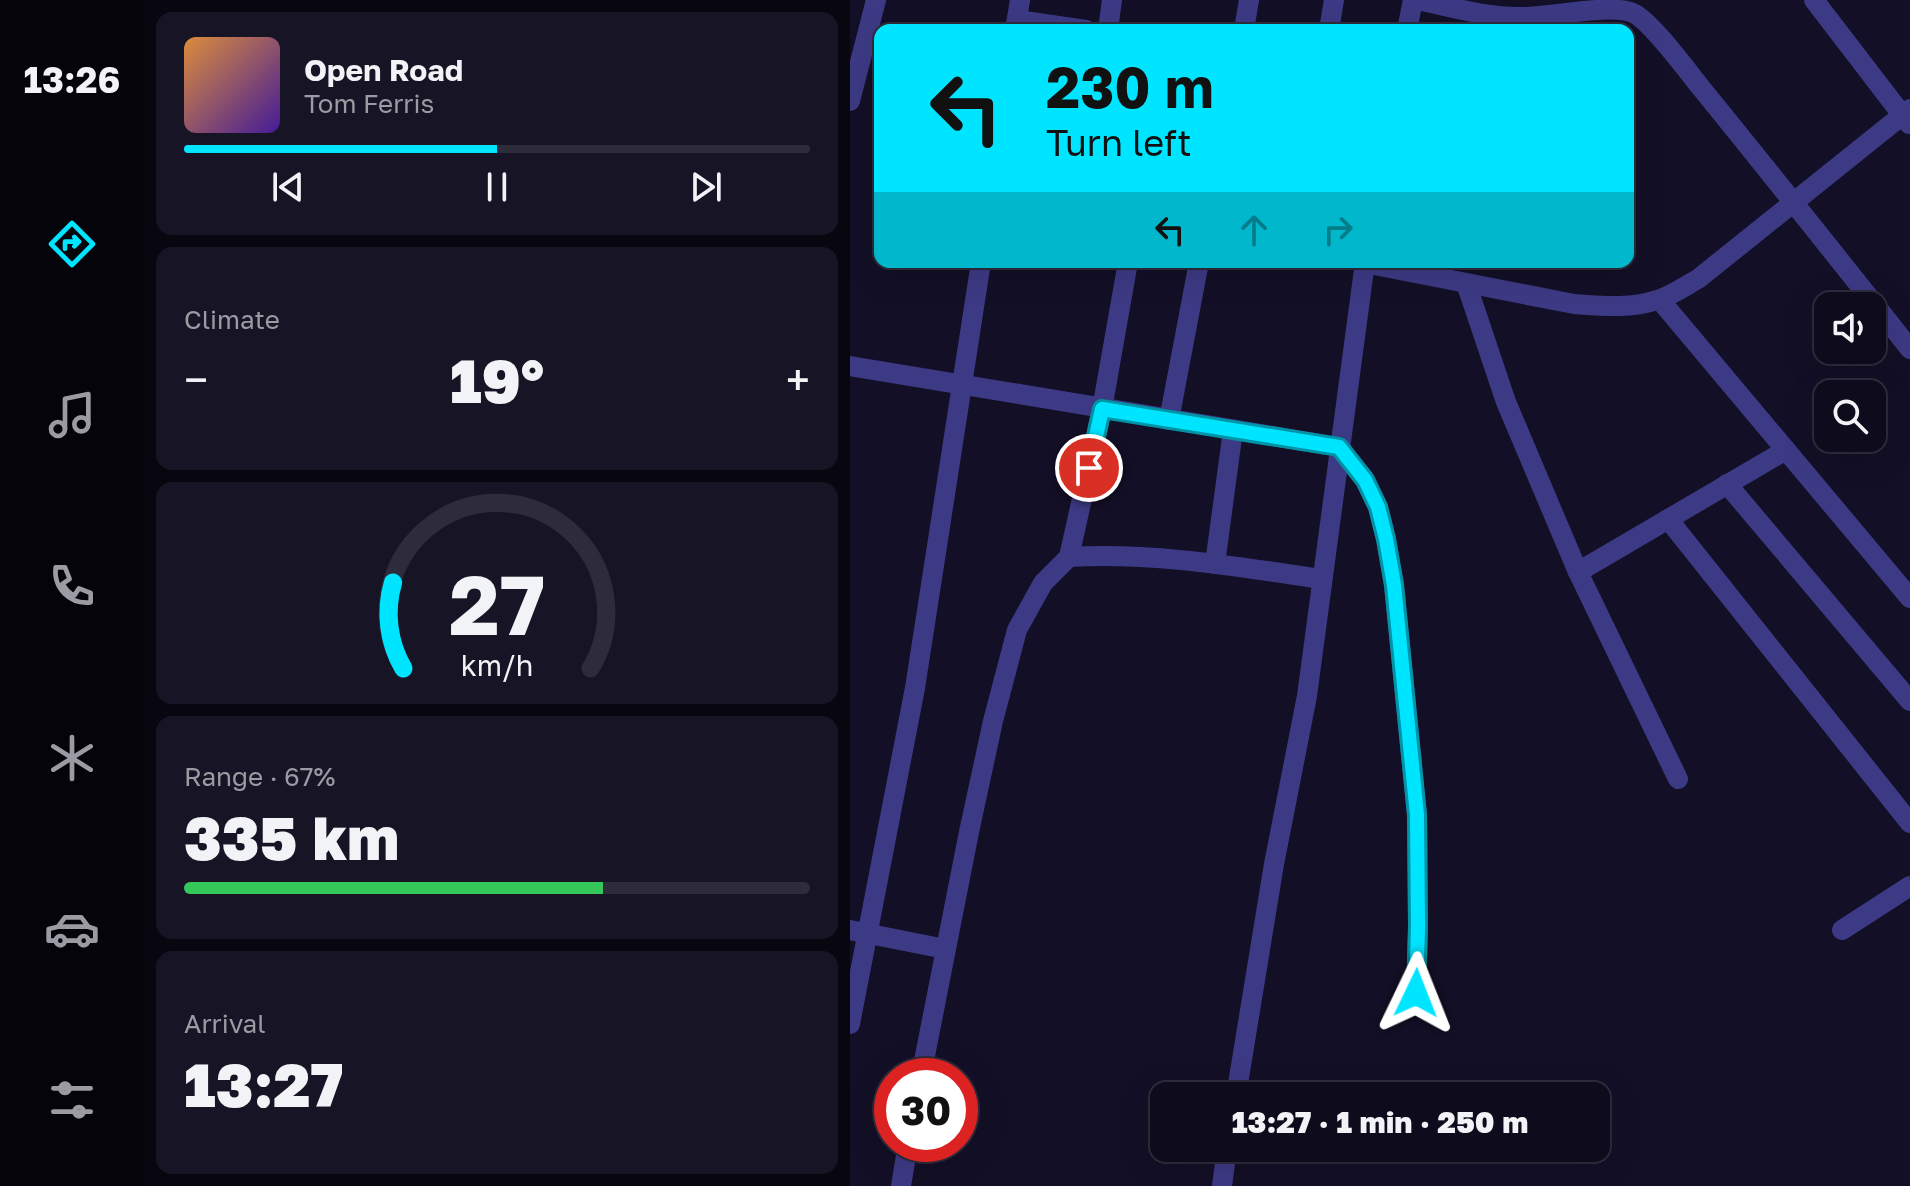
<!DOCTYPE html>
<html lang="en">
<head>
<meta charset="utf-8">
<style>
  :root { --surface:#0e0b1c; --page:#171425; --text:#f1f3f6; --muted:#9b9ba3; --line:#2e2b3b; --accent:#00e5ff }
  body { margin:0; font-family:"Golos Text",sans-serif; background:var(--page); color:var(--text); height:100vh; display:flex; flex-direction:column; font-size:30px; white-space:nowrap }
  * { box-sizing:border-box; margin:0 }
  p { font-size:26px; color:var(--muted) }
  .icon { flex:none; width:44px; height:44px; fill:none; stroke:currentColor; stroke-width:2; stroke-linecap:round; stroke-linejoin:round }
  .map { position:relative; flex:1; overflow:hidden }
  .side { display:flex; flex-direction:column; gap:12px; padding:12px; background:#08060f; width:706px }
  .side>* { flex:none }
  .guide { position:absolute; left:24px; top:24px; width:760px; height:244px; border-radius:16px; box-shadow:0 8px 32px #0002,0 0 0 2px var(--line); background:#00e5ff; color:#111; overflow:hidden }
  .tools { position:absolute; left:964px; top:292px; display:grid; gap:16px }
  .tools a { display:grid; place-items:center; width:72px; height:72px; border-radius:16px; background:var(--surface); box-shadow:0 8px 32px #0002,0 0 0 2px var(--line); font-size:40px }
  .speed { position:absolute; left:24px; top:1058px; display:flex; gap:16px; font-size:40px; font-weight:700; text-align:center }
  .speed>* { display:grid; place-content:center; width:104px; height:104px; border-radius:50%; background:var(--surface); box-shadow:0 8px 32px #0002,0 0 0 2px var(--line); line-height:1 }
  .speed .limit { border:12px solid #d22; background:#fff; color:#111 }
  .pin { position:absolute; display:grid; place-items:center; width:68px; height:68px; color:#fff; margin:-34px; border:4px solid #fff; border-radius:50%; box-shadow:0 2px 8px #0007 }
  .me { position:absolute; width:88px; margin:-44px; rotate:2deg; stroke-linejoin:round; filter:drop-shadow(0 0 6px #0008) }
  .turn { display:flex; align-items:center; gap:28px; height:168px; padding:0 40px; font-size:36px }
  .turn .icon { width:104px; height:104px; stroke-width:2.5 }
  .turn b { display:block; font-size:56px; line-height:68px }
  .lanes { display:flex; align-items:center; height:76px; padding:0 40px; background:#0003; justify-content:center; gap:40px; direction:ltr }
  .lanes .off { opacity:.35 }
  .big { font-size:60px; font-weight:800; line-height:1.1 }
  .side .widget { flex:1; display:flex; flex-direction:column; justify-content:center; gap:12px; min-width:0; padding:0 28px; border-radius:16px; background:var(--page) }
  .side .dial { align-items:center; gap:0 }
  .dial svg { height:208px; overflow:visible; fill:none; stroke:var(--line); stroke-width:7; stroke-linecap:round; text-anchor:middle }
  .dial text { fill:var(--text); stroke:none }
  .song { display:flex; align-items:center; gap:24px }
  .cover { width:96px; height:96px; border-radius:12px; background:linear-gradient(135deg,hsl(30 70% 55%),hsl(260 70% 35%)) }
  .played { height:8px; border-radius:4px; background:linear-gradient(90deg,var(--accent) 50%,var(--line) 50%) }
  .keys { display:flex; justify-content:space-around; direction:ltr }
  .heat { display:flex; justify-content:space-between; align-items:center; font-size:44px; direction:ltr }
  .charge { height:12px; border-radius:6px; background:linear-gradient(90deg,#34c759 67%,var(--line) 0) }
  .trip { position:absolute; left:300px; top:1082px; width:460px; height:80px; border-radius:16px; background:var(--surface); box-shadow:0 8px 32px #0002,0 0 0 2px var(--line); font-weight:800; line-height:80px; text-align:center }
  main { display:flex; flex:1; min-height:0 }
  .dock { display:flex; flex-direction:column; width:144px; justify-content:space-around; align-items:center; background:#06040b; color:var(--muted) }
  .dock .icon { width:56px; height:56px }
  .dock .current { color:var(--accent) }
  .dock b { font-size:36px; color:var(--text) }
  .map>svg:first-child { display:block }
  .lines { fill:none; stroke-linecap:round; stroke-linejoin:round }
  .minor { stroke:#3d3a85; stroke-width:20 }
  .route-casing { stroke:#0095a6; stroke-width:20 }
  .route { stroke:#00e5ff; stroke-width:14 }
</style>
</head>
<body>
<main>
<nav class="dock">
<b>13:26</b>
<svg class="icon current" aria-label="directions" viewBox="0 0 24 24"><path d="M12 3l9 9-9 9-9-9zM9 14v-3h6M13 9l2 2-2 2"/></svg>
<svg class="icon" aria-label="music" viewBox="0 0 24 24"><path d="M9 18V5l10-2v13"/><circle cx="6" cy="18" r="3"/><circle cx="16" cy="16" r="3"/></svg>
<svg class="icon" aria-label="phone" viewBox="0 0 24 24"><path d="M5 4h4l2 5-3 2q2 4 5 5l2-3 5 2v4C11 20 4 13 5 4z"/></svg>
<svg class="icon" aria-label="climate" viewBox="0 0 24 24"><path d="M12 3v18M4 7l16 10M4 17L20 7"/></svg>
<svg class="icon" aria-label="car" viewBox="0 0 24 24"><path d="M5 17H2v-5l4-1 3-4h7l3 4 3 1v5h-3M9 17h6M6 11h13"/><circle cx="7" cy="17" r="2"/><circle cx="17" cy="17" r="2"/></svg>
<svg class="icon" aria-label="filters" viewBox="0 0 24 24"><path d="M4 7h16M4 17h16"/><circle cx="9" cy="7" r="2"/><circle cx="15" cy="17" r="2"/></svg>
</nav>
<section class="side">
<div class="widget">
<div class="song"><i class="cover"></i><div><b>Open Road</b><p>Tom Ferris</p></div></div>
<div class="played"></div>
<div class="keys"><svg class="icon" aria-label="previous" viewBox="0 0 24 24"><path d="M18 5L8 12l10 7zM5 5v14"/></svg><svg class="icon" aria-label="pause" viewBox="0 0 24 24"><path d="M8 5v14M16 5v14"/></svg><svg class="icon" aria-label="next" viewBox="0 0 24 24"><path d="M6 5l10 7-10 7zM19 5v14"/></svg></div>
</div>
<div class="widget"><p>Climate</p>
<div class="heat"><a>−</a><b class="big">19°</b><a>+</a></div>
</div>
<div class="widget dial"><svg viewBox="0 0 100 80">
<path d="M14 69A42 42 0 1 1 86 69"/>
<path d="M14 69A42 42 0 0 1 10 36" stroke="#00e5ff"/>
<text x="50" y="56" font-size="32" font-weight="700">27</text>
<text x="50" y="72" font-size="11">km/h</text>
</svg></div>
<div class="widget"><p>Range · 67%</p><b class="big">335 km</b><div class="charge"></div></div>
<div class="widget"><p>Arrival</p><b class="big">13:27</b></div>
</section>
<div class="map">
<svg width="1060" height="1186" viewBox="0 0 1060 1186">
  <rect width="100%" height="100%" fill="#130f26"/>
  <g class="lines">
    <!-- minor -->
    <g class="minor">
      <path d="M567 0C601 7 634 17 669 17 696 18 761 3 783 13 801 21 838 72 852 89 922 175 991 262 1060 349"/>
      <polyline points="964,0 1059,124"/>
      <polyline points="167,20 236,30"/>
      <polyline points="165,30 170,0"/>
      <polyline points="258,30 262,0"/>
      <polyline points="394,30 399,0"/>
      <polyline points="479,30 484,0"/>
      <polyline points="557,30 563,0"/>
      <polyline points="0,101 26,0"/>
      <path d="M514 263 724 304C752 306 780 309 807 300 821 296 835 286 848 279L1060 109"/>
      <polyline points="616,283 656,402 728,572 828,779"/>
      <polyline points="810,300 1060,598"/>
      <polyline points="0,366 489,447 515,480 528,507 536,539 544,585 567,815 568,927 566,993"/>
      <polyline points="319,420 349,262"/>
      <polyline points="877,484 1060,701"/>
      <polyline points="818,519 1060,823"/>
      <polyline points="219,557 252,409 278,262"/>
      <polyline points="365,564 383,430"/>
      <polyline points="728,572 936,450"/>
      <polyline points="0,930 95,949"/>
      <polyline points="992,930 1060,886"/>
      <polyline points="0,1024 65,688 131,262"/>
      <path d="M71 1076 119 832 143 721 167 630 193 583 219 557C303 552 389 567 472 579"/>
      <polyline points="386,1096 424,864 457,696 515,262"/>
      <polyline points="51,1186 58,1144"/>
      <polyline points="372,1186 377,1148"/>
    </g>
  </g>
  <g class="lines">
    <!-- route casing -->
    <g class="route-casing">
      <polyline id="route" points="239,468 252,409 489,447 515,480 528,507 536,539 544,585 567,815 568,927 566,993"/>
    </g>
    <!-- route -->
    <use href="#route" class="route"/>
  </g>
</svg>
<div class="tools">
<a><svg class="icon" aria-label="sound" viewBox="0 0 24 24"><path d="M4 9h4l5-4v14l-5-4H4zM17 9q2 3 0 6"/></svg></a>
<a><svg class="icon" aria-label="search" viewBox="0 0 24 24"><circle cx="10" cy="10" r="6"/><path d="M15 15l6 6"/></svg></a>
</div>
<div class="speed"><div class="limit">30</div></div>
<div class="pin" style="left:239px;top:468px;background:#d93025"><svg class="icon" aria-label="arrive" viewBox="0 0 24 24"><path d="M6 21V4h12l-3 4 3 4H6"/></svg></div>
<svg class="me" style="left:566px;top:993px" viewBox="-20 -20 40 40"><path d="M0-17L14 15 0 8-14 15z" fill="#00e5ff" stroke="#fff" stroke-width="4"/></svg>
<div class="trip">13:27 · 1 min · 250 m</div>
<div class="guide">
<div class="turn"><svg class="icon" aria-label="left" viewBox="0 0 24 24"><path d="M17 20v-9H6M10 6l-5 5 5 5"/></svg><div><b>230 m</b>Turn left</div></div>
<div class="lanes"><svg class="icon" aria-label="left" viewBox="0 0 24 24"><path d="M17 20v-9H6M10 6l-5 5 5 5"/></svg><svg class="icon off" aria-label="ahead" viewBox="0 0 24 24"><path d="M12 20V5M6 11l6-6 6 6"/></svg><svg class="icon off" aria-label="right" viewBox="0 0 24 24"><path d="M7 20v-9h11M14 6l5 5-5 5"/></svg></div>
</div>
</div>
</main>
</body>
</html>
